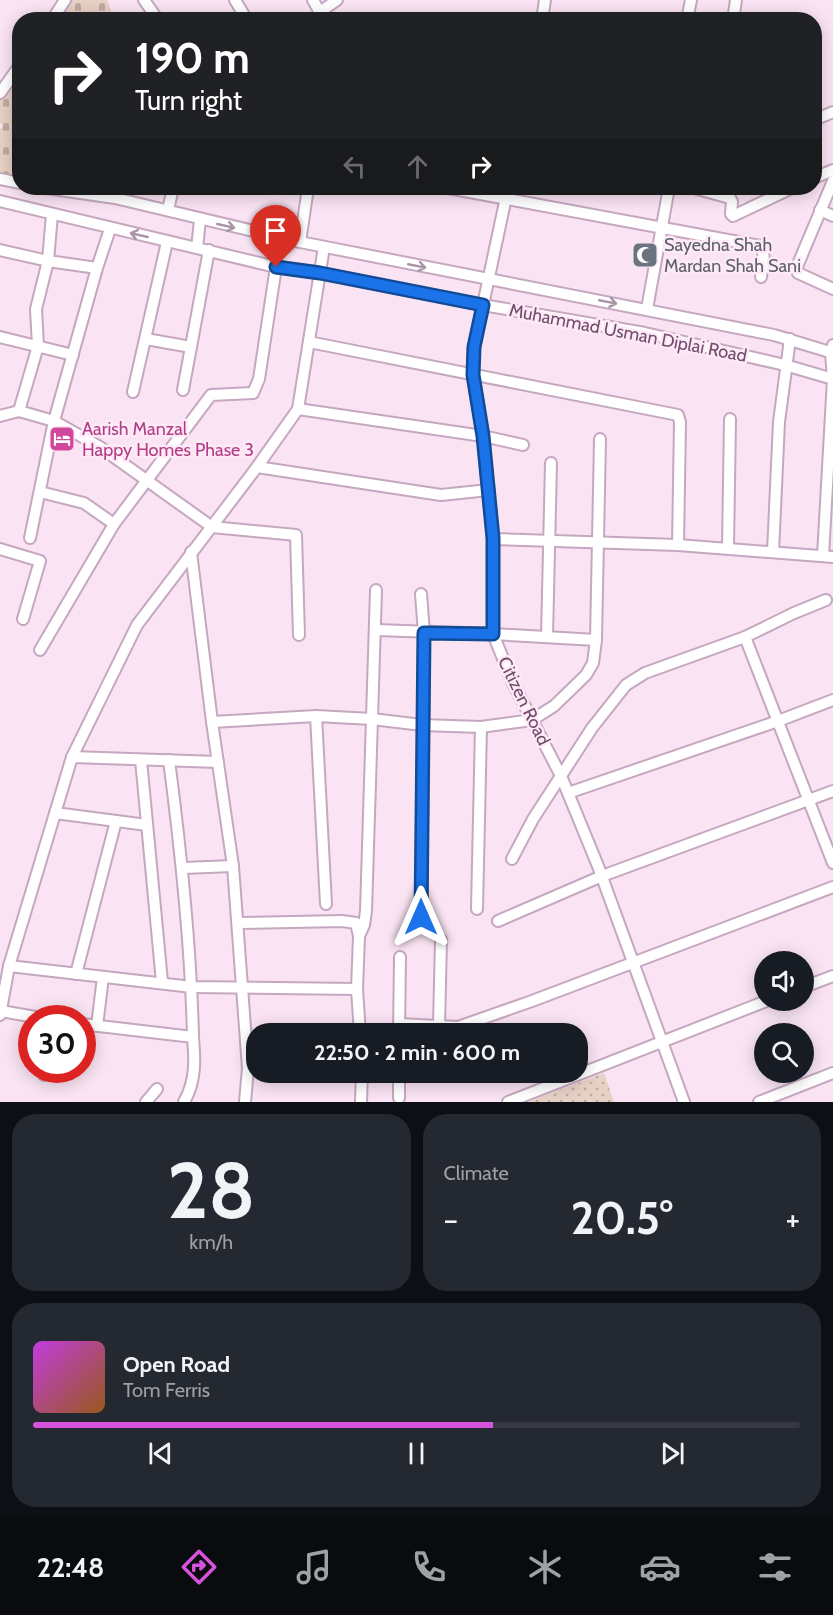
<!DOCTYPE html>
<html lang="en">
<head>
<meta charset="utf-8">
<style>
  :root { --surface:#171b24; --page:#242831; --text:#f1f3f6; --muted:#9ea1a6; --line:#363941; --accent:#d752dc }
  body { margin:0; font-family:Cabin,sans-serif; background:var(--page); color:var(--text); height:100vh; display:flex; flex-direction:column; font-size:22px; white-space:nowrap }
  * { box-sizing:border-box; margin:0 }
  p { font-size:20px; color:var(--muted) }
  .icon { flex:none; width:33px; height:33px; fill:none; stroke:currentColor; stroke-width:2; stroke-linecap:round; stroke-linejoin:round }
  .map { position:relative; height:1102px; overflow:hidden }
  .drawer { display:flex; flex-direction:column; gap:12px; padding:12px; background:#0d0f14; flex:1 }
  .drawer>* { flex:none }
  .hud { position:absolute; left:12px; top:12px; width:810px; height:183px; border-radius:24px; box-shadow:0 3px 15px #0003; background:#202124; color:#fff; overflow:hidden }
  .fabs { position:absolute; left:754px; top:951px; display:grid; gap:12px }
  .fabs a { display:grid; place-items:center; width:60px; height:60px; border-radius:50%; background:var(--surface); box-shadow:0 3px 15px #0003; font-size:30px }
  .speed { position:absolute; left:18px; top:1005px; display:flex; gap:12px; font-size:30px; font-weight:700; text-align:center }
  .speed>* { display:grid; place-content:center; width:78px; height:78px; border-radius:50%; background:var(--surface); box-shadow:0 3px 15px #0003; line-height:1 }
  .speed .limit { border:9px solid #d22; background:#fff; color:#111 }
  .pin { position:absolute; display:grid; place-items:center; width:51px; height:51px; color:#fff; margin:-62px -26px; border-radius:50% 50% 50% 0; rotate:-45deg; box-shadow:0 0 6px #0007 }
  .pin .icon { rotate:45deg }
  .me { position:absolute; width:66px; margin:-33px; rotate:0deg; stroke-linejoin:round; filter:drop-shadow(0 0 4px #0008) }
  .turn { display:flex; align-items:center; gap:21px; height:126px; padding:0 24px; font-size:27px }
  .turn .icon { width:78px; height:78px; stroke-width:2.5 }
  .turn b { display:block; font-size:42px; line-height:51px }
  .lanes { display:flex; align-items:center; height:57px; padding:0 24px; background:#0003; justify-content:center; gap:30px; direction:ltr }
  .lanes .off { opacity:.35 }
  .big { font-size:45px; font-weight:800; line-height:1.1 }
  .drawer .card { flex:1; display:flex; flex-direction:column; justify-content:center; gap:9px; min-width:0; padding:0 21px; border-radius:24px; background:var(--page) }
  .drawer .dial { align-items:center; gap:0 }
  .dial b { font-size:78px; line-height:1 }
  .song { display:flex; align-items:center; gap:18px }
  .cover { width:72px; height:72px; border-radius:9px; background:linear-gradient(135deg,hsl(290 70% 55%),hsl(30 70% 35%)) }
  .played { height:6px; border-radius:3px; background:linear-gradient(90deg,var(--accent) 60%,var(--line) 60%) }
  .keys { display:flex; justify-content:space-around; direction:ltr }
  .heat { display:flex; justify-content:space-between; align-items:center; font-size:33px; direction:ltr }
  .drawer .tiles { flex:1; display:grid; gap:12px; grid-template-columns:1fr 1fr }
  .card:last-child { grid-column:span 2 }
  .trip { position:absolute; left:246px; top:1023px; width:342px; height:60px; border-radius:24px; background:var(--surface); box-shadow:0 3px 15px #0003; font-weight:800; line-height:60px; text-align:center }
  .menu { display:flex; height:96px; justify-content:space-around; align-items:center; background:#090b0e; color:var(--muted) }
  .menu .icon { width:42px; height:42px }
  .menu .current { color:var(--accent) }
  .menu b { font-size:27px; color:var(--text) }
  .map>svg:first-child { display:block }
  .cemetery { fill:url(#cemetery-stones) }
  .park { fill:url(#park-dots) }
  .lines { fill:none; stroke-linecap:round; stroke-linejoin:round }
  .minor-casing { stroke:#c6a7c0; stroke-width:14 }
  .minor { stroke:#fff; stroke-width:10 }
  .oneway { stroke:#aa94a7 }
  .route-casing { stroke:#114b97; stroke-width:15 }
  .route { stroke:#1a73e8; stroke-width:10 }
  .labels { text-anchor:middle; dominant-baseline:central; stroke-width:5; stroke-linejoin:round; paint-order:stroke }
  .worship-label { font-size:18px; fill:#5b616d; stroke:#feeaf7; text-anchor:start }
  .street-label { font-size:18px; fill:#714c6d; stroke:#feeaf7 }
  .hotel-label { font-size:18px; fill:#b23c85; stroke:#feeaf7; text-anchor:start }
</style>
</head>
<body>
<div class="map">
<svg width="833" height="1102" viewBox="0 0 833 1102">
  <defs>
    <pattern id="cemetery-stones" width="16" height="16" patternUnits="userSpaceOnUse" patternTransform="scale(1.5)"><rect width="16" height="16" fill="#e7d0c4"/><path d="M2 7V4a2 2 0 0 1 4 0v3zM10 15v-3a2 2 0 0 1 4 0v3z" fill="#c0aba3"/></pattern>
    <pattern id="park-dots" width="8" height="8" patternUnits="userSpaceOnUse" patternTransform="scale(1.5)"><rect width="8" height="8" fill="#e7d0c4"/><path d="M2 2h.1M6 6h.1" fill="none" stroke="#c0aba3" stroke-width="1.8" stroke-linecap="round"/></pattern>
  </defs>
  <rect width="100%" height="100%" fill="#fae4f3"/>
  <!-- cemetery -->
  <g class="cemetery">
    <polygon points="65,0 107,0 114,19 52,20"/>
    <polygon points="19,65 19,183 0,174 0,129 3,125 0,123 0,93"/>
  </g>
  <!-- park -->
  <polygon class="park" points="604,1073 614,1102 528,1102"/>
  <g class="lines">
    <!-- minor casing -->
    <g class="minor-casing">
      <g id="minor">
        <polyline points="144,0 158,20"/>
        <polyline points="235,0 247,20"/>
        <polyline points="313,0 324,20"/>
        <polyline points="320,12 337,0"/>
        <polyline points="52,20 65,0"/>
        <polyline points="542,20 545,0"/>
        <polyline points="687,20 691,0"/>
        <polyline points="733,20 736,0"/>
        <polyline points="0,93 20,65"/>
        <polyline points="814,120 833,112"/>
        <polyline points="814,178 833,170"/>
        <polyline points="0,179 20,183"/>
        <polyline points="833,181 796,269 798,273 833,289"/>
        <polyline points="46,188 115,198 300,242 774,335 833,353"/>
        <path d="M448 188 760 246C767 255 762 267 761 277"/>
        <polyline points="508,188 474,347 473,375 483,436 493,539 493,634 513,683 561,776 598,866 684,1102"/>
        <polyline points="694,188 730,198 732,202 731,214 733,216 792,188"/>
        <polyline points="0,201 276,267 320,273 483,305 645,333 785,365 833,379"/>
        <polyline points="168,210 173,188"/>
        <polyline points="820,210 833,216"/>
        <polyline points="300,242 308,188"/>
        <polyline points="197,248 200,220"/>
        <polyline points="0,250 48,261 97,268 110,229"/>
        <polyline points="647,309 668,193 667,188"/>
        <polyline points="0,337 73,355"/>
        <polyline points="146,339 191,347"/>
        <polyline points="309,342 678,415 680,422 678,545"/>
        <polyline points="183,390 209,250"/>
        <polyline points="133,392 167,242"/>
        <polyline points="298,409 483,436 523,445"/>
        <polyline points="19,411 38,346 36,309 48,261 52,214"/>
        <polyline points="0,416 19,411 54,421 100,447 212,527 296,535 299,635"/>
        <polyline points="257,467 441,495 489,490"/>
        <polyline points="40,492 84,503 114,524"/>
        <polyline points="30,538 54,421 97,268"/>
        <polyline points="493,539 678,545 833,557"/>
        <polyline points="728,548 730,419"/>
        <polyline points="0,549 40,561 23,619"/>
        <polyline points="191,552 212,722 233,866 248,1068 245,1102"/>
        <polyline points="773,552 779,422 790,339"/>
        <polyline points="823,556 833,379 831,353 833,345"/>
        <polyline points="547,637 551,463"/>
        <polyline points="745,637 833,863"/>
        <polyline points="596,640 600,439"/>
        <polyline points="40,650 114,524 211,395 253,393 259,379 276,267"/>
        <polyline points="316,716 326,904"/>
        <polyline points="212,722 316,716 372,719 422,725 481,727 532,720 554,706 586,675 593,663 596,640 493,634 376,630"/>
        <polyline points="72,757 218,762"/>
        <polyline points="141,760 162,982"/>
        <polyline points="568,793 778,721 833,700"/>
        <polyline points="55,813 147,825"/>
        <polyline points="512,859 533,819 592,728 626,685 645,673 745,637 794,613 826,600"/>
        <polyline points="183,868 233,866"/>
        <polyline points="477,909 481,727"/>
        <polyline points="421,917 424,633 421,594"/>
        <polyline points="498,921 602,876 833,791"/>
        <polyline points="238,923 342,921 356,923 359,936 357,989 360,1034"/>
        <polyline points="359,936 364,925 366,911 376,590"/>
        <polyline points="9,966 192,987 357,989"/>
        <polyline points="76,974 116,821"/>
        <polyline points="804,987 833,976"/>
        <polyline points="1,1011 41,1018"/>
        <polyline points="0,1015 9,966 72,757 137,625 257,467 298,409 324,247"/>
        <path d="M82 1024 193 1037C191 944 181 852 169 760"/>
        <polyline points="399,1024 458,1027 532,1001 833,887"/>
        <polyline points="97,1026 103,977"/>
        <polyline points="439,1026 441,940"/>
        <polyline points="399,1034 400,957"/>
        <polyline points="44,1075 44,1070"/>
        <polyline points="399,1098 399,1072"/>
        <polyline points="146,1102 157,1089"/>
        <path d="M184 1102C196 1081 195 1060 193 1037"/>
        <polyline points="361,1102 362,1072"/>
        <polyline points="508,1102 769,1000"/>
        <polyline points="759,1102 833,1073"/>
      </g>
    </g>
    <!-- minor -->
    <use href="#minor" class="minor"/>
  </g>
  <!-- one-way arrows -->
  <defs><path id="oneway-shaft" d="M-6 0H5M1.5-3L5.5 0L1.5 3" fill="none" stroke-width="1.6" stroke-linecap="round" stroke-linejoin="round" transform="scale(1.5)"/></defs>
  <g class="oneway">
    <use href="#oneway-shaft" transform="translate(226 226) rotate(13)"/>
    <use href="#oneway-shaft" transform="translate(139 235) rotate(-167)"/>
    <use href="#oneway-shaft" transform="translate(417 266) rotate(11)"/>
    <use href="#oneway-shaft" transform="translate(608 302) rotate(11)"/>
  </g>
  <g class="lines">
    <!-- route casing -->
    <g class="route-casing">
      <polyline id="route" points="276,267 320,273 483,305 474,347 473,375 483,436 493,538 493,634 424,633 421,917"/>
    </g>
    <!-- route -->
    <use href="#route" class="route"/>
  </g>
  <!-- icons -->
  <defs>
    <g id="mosque-square" transform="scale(1.35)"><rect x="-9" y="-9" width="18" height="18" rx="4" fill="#6b7280" stroke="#feeaf7"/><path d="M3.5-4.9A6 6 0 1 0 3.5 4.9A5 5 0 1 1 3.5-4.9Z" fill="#fff"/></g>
    <g id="hotel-square" transform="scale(1.35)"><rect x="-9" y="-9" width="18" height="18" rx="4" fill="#d1479c" stroke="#feeaf7"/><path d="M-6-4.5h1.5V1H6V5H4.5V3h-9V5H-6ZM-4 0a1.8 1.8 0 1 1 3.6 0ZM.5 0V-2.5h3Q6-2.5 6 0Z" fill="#fff"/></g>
  </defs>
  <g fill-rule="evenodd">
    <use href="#mosque-square" x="645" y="255"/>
    <use href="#hotel-square" x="62" y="439"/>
  </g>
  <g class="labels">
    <!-- worship labels -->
    <g class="worship-label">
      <text x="664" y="245">Sayedna Shah<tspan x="664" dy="21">Mardan Shah Sani</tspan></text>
    </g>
    <!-- street labels -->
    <g class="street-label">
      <text transform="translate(628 333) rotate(11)">Muhammad Usman Diplai Road</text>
      <text transform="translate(524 701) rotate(64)">Citizen Road</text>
    </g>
    <!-- hotel labels -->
    <g class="hotel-label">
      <text x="82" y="429">Aarish Manzal<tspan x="82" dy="21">Happy Homes Phase 3</tspan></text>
    </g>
  </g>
</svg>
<div class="fabs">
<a><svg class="icon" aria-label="sound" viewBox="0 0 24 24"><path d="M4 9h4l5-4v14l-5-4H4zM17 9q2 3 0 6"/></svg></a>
<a><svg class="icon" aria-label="search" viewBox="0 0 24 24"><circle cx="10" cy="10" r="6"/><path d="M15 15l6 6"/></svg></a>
</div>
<div class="speed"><div class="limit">30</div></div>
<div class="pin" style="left:276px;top:267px;background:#d93025"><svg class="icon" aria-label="arrive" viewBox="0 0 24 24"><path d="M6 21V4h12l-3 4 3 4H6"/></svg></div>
<svg class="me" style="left:421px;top:917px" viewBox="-20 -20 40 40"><path d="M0-17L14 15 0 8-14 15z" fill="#1a73e8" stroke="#fff" stroke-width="4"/></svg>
<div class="trip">22:50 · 2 min · 600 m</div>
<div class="hud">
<div class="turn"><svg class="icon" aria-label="right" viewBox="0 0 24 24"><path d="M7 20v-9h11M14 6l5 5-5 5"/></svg><div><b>190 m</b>Turn right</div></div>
<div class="lanes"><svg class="icon off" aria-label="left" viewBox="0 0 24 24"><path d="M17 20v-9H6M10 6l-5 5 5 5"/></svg><svg class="icon off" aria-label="ahead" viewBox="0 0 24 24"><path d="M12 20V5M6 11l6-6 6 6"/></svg><svg class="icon" aria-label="right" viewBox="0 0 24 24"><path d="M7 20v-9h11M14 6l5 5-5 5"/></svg></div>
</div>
</div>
<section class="drawer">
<div class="tiles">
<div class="card dial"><b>28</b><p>km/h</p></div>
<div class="card"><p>Climate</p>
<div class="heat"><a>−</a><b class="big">20.5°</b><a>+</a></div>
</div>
<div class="card">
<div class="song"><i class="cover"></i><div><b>Open Road</b><p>Tom Ferris</p></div></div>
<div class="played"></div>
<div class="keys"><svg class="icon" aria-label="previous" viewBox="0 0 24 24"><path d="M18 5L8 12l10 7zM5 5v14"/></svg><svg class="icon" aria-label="pause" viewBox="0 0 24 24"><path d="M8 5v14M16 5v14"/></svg><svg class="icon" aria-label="next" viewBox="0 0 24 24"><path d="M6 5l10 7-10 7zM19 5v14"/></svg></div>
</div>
</div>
</section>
<nav class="menu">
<b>22:48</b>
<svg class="icon current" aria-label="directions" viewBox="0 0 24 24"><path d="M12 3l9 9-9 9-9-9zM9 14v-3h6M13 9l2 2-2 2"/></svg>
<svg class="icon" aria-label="music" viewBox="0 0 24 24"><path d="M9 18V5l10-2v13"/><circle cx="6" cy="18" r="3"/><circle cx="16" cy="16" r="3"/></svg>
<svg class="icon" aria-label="phone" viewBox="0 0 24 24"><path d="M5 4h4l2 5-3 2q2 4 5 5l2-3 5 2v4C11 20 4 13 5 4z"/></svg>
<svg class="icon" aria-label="climate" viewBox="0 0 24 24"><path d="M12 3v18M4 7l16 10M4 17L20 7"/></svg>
<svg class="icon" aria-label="car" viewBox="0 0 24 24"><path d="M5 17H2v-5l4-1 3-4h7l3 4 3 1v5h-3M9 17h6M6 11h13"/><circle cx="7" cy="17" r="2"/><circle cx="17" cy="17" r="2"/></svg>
<svg class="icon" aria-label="filters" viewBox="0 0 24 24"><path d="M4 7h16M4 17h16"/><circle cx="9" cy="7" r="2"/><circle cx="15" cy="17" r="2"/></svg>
</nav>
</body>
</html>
